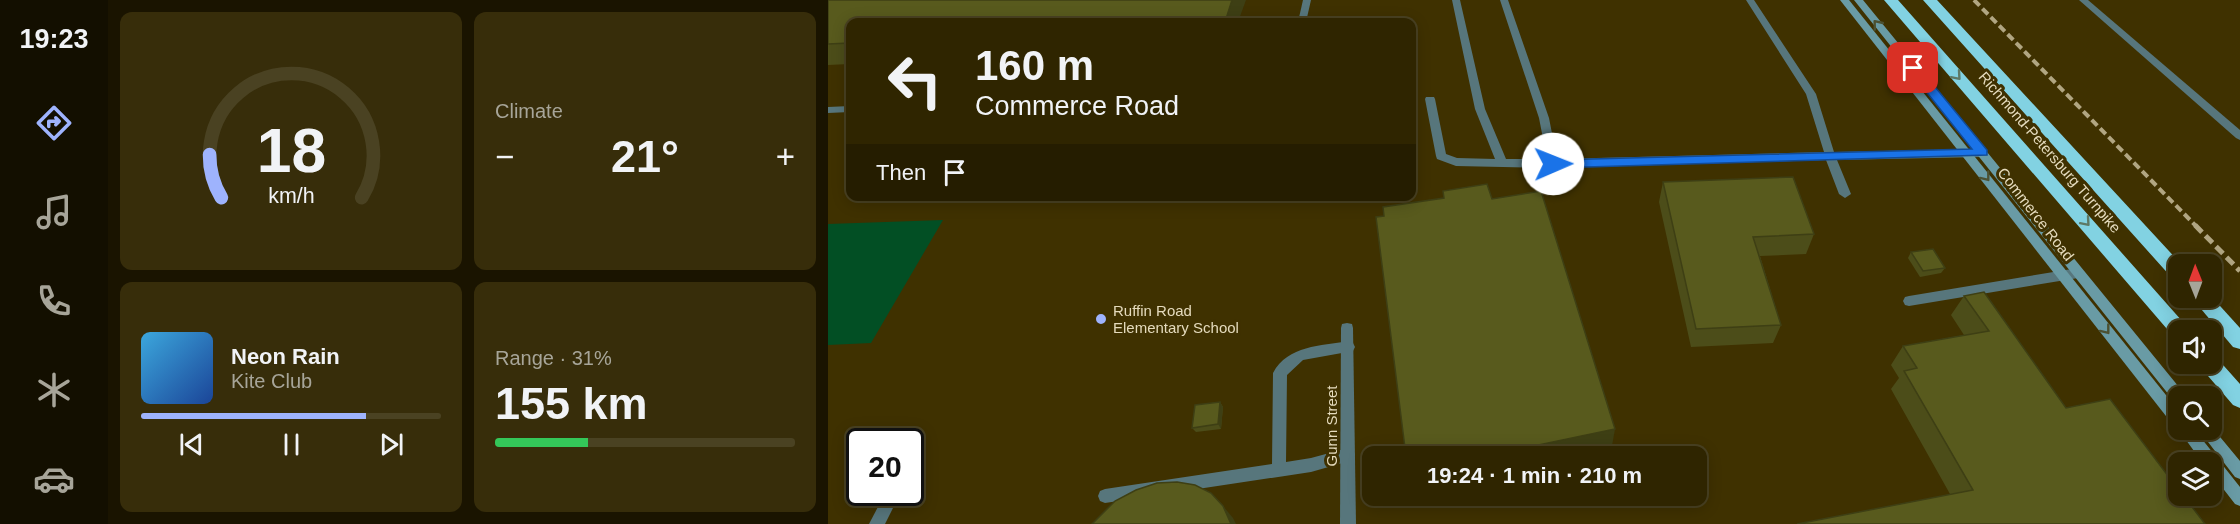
<!DOCTYPE html>
<html lang="en">
<head>
<meta charset="utf-8">
<style>
  :root { --surface:#2f2500; --page:#372d0a; --text:#f1f3f6; --muted:#a7a599; --line:#4a4222; --accent:#9eb3fd }
  body { margin:0; font-family:Arial,sans-serif; background:var(--page); color:var(--text); height:100vh; display:flex; flex-direction:column; font-size:22px; white-space:nowrap }
  * { box-sizing:border-box; margin:0 }
  p { font-size:20px; color:var(--muted) }
  .icon { flex:none; width:33px; height:33px; fill:none; stroke:currentColor; stroke-width:2; stroke-linecap:round; stroke-linejoin:round }
  .map { position:relative; flex:1; overflow:hidden }
  .details { display:flex; flex-direction:column; gap:12px; padding:12px; background:#1a1400; width:720px }
  .details>* { flex:none }
  .top-card { position:absolute; left:18px; top:18px; width:570px; height:183px; border-radius:12px; box-shadow:0 3px 15px #0003,0 0 0 2px var(--line); background:#2f2500; color:var(--text); overflow:hidden }
  .needle { width:39px; rotate:359deg }
  .fabs { position:absolute; left:1340px; top:254px; display:grid; gap:12px }
  .fabs a { display:grid; place-items:center; width:54px; height:54px; border-radius:12px; background:var(--surface); box-shadow:0 3px 15px #0003,0 0 0 2px var(--line); font-size:30px }
  .speed { position:absolute; left:18px; top:428px; display:flex; gap:12px; font-size:30px; font-weight:700; text-align:center }
  .speed>* { display:grid; place-content:center; width:78px; height:78px; border-radius:50%; background:var(--surface); box-shadow:0 3px 15px #0003,0 0 0 2px var(--line); line-height:1 }
  .speed .limit { border:3px solid #111; border-radius:9px; background:#fff; color:#111 }
  .pin { position:absolute; display:grid; place-items:center; width:51px; height:51px; color:#fff; margin:-26px; border-radius:12px; box-shadow:0 3px 9px #0006 }
  .me { position:absolute; width:66px; margin:-33px; rotate:89deg; stroke-linejoin:round; filter:drop-shadow(0 0 4px #0008) }
  .turn { display:flex; align-items:center; gap:21px; height:126px; padding:0 30px; font-size:27px }
  .turn .icon { width:78px; height:78px; stroke-width:2.5 }
  .turn b { display:block; font-size:42px; line-height:51px }
  .then { display:flex; align-items:center; height:57px; padding:0 30px; background:#0003; gap:12px; font-size:22px }
  .big { font-size:45px; font-weight:700; line-height:1.1 }
  .details .tile { flex:1; display:flex; flex-direction:column; justify-content:center; gap:9px; min-width:0; padding:0 21px; border-radius:12px; background:var(--page) }
  .details .dial { align-items:center; gap:0 }
  .dial svg { height:156px; overflow:visible; fill:none; stroke:var(--line); stroke-width:7; stroke-linecap:round; text-anchor:middle }
  .dial text { fill:var(--text); stroke:none }
  .song { display:flex; align-items:center; gap:18px }
  .cover { width:72px; height:72px; border-radius:9px; background:linear-gradient(135deg,hsl(200 70% 55%),hsl(220 70% 35%)) }
  .played { height:6px; border-radius:3px; background:linear-gradient(90deg,var(--accent) 75%,var(--line) 75%) }
  .keys { display:flex; justify-content:space-around; direction:ltr }
  .heat { display:flex; justify-content:space-between; align-items:center; font-size:33px; direction:ltr }
  .charge { height:9px; border-radius:4px; background:linear-gradient(90deg,#34c759 31%,var(--line) 0) }
  .details .tiles { flex:1; display:grid; gap:12px; grid-template-columns:repeat(2,1fr) }
  .trip { position:absolute; left:534px; top:446px; width:345px; height:60px; border-radius:12px; background:var(--surface); box-shadow:0 3px 15px #0003,0 0 0 2px var(--line); font-weight:700; line-height:60px; text-align:center }
  main { display:flex; flex:1; min-height:0 }
  .dock { display:flex; flex-direction:column; width:108px; justify-content:space-around; align-items:center; background:#130f00; color:var(--muted) }
  .dock .icon { width:42px; height:42px }
  .dock .active { color:var(--accent) }
  .dock b { font-size:27px; color:var(--text) }
  .map>svg:first-child { display:block }
  .green { fill:#024f24 }
  .lines { fill:none; stroke-linecap:round; stroke-linejoin:round }
  .service { fill:#57767c; fill-rule:evenodd }
  .minor { fill:#57767c; fill-rule:evenodd }
  .secondary { fill:#699ba5; fill-rule:evenodd }
  .motorway { fill:#82d2e2; fill-rule:evenodd }
  .rail-far1 { stroke:#b1a682; stroke-width:4; stroke-dasharray:8 4; stroke-linecap:butt }
  .rail { stroke:#b1a682; stroke-width:5; stroke-dasharray:10 5; stroke-linecap:butt }
  .wall { fill:#4c4d19 }
  .shaded-wall { fill:#3e3f14 }
  .building { fill:#585a1d; stroke:#3e3f14; stroke-width:1.5 }
  .oneway { stroke:#4c5132 }
  .oneway2 { stroke:#5d7966 }
  .route { fill:#1a73e8; stroke:#114b97; stroke-width:1.5 }
  .poi-dot { fill:#9eb3fd; stroke:#3f3100; stroke-width:2 }
  .labels { text-anchor:middle; dominant-baseline:central; stroke-width:6; stroke-linejoin:round; paint-order:stroke }
  .street-label { font-size:15px; fill:#e5dbbd; stroke:#3f3100 }
  .poi-label { font-size:15px; fill:#e5dbbd; stroke:#3f3100; text-anchor:start }
</style>
</head>
<body>
<main>
<nav class="dock">
<b>19:23</b>
<svg class="icon active" aria-label="directions" viewBox="0 0 24 24"><path d="M12 3l9 9-9 9-9-9zM9 14v-3h6M13 9l2 2-2 2"/></svg>
<svg class="icon" aria-label="music" viewBox="0 0 24 24"><path d="M9 18V5l10-2v13"/><circle cx="6" cy="18" r="3"/><circle cx="16" cy="16" r="3"/></svg>
<svg class="icon" aria-label="phone" viewBox="0 0 24 24"><path d="M5 4h4l2 5-3 2q2 4 5 5l2-3 5 2v4C11 20 4 13 5 4z"/></svg>
<svg class="icon" aria-label="climate" viewBox="0 0 24 24"><path d="M12 3v18M4 7l16 10M4 17L20 7"/></svg>
<svg class="icon" aria-label="car" viewBox="0 0 24 24"><path d="M5 17H2v-5l4-1 3-4h7l3 4 3 1v5h-3M9 17h6M6 11h13"/><circle cx="7" cy="17" r="2"/><circle cx="17" cy="17" r="2"/></svg>
</nav>
<section class="details">
<div class="tiles">
<div class="tile dial"><svg viewBox="0 0 100 80">
<path d="M14 69A42 42 0 1 1 86 69"/>
<path d="M14 69A42 42 0 0 1 8 47" stroke="#9eb3fd"/>
<text x="50" y="56" font-size="32" font-weight="700">18</text>
<text x="50" y="72" font-size="11">km/h</text>
</svg></div>
<div class="tile"><p>Climate</p>
<div class="heat"><a>−</a><b class="big">21°</b><a>+</a></div>
</div>
<div class="tile">
<div class="song"><i class="cover"></i><div><b>Neon Rain</b><p>Kite Club</p></div></div>
<div class="played"></div>
<div class="keys"><svg class="icon" aria-label="previous" viewBox="0 0 24 24"><path d="M18 5L8 12l10 7zM5 5v14"/></svg><svg class="icon" aria-label="pause" viewBox="0 0 24 24"><path d="M8 5v14M16 5v14"/></svg><svg class="icon" aria-label="next" viewBox="0 0 24 24"><path d="M6 5l10 7-10 7zM19 5v14"/></svg></div>
</div>
<div class="tile"><p>Range · 31%</p><b class="big">155 km</b><div class="charge"></div></div>
</div>
</section>
<div class="map">
<svg width="1412" height="524" viewBox="0 0 1412 524">
  <rect width="100%" height="100%" fill="#3f3100"/>
  <!-- green -->
  <polygon class="green" points="115,220 43,343 0,345 0,224"/>
  <g class="lines">
    <!-- service -->
    <g class="service">
      <polygon points="475,0 483,0 478,22 470,22"/>
      <polygon points="624,0 632,0 657,109 678,159 719,159 711,118 672,0 680,0 721,118 729,159 996,152 978,94 918,0 926,0 988,94 1006,152 1154,149 1159,153 1154,157 1009,160 1023,194 1017,198 1011,194 998,160 725,168 628,166 609,159 608,156 597,99 598,97 606,97 607,99 618,154 629,158 667,159 647,109"/>
      <polygon points="22,106 22,112 0,113 0,107"/>
      <polygon points="1250,268 1254,270 1256,273 1254,276 1250,278 1081,306 1077,305 1075,301 1077,297 1081,296"/>
      <path d="M520 341 525 343 527 347 525 351 475 360 459 375 458 462 483 458 520 448 525 450 527 455 525 460 483 472 277 503 272 501 270 496 272 491 277 489 444 464 445 373C460 345 493 346 520 341Z"/>
      <polygon points="57,501 62,503 65,508 57,524 41,524 52,503"/>
    </g>
    <!-- minor -->
    <g class="minor">
      <polygon points="1251,0 1260,0 1412,130 1412,140 1408,138"/>
      <polygon points="519,323 524,324 525,328 528,524 512,524 513,328 514,324"/>
    </g>
    <!-- secondary -->
    <g class="secondary">
      <polygon points="1012,0 1021,0 1350,410 1350,427 1345,425"/>
      <polygon points="1026,0 1035,0 1355,392 1357,396 1350,396 1350,402 1345,400"/>
      <polygon points="1383,426 1412,461 1412,479 1407,477 1370,429 1383,429"/>
      <polygon points="1350,429 1366,429 1412,487 1412,506 1407,504 1383,473 1383,462 1374,462"/>
    </g>
    <!-- motorway -->
    <g class="motorway">
      <polygon points="1056,0 1070,0 1362,330 1350,330 1350,337 1345,336"/>
      <polygon points="1095,0 1109,0 1353,264 1350,264 1350,280 1344,278"/>
      <polygon points="1383,296 1412,328 1412,349 1405,347 1363,297"/>
      <polygon points="1383,355 1388,357 1412,384 1412,408 1405,405 1374,369 1371,363 1383,363"/>
    </g>
    <!-- rail-far1 -->
    <polyline class="rail-far1" points="1146,0 1368,226"/>
    <!-- rail -->
    <polyline class="rail" points="1367,225 1412,271"/>
  </g>
  <!-- wall -->
  <g class="wall">
    <polygon points="0,0 22,22 22,64 0,65"/>
    <polygon points="835,182 986,234 978,254 932,256 953,325 945,343 863,347 831,202"/>
    <polygon points="1083,252 1117,268 1113,273 1092,277 1080,258"/>
    <polygon points="1136,296 1238,408 1377,524 1122,494 1063,389 1071,378 1063,365 1075,346 1136,335 1123,315"/>
    <polygon points="392,402 395,407 393,429 368,432 364,428"/>
  </g>
  <!-- shaded-wall -->
  <g class="shaded-wall">
    <polygon points="404,0 418,0 410,22 397,22"/>
    <polygon points="392,402 395,407 393,429 390,424"/>
    <polygon points="787,429 784,446 735,456 657,456"/>
    <polygon points="395,506 405,518 408,524 403,524"/>
  </g>
  <!-- building -->
  <g class="building">
    <polygon points="0,0 404,0 397,22 22,22 22,43 0,44"/>
    <polygon points="965,177 986,234 925,237 953,325 868,329 835,182"/>
    <polygon points="659,184 664,199 713,191 787,429 657,456 578,456 548,217 556,216 555,207 616,198 615,191"/>
    <polygon points="1105,249 1117,268 1095,271 1083,252"/>
    <polygon points="1156,292 1238,408 1282,399 1350,489 1350,495 1355,495 1377,524 969,524 1145,490 1076,371 1089,368 1075,346 1161,331 1136,296"/>
    <polygon points="392,402 390,424 364,428 367,405"/>
    <polygon points="349,482 367,485 383,493 395,506 403,524 264,524 287,501 308,490 329,483"/>
  </g>
  <!-- one-way arrows -->
  <defs><path id="oneway-chevron" d="M-2-3.5L2.5 0L-2 3.5" fill="none" stroke-width="1.6" stroke-linecap="round" stroke-linejoin="round" transform="scale(1.5)"/></defs>
  <g class="oneway">
    <use href="#oneway-chevron" transform="translate(1049 24) rotate(-129)"/>
    <use href="#oneway-chevron" transform="translate(1158 177) rotate(52)"/>
    <use href="#oneway-chevron" transform="translate(1278 330) rotate(52)"/>
  </g>
  <g class="oneway2">
    <use href="#oneway-chevron" transform="translate(1129 76) rotate(49)"/>
    <use href="#oneway-chevron" transform="translate(1258 222) rotate(49)"/>
  </g>
  <!-- route -->
  <polygon class="route" points="1081,65 1089,65 1159,150 1159,155 725,168 719,164 725,160 1144,149 1081,70"/>
  <!-- markers -->
  <circle class="poi-dot" cx="273" cy="319" r="6"/>
  <g class="labels">
    <!-- street labels -->
    <g class="street-label">
      <text transform="translate(1222 152) rotate(49)">Richmond-Petersburg Turnpike</text>
      <text transform="translate(1208 214) rotate(52)">Commerce Road</text>
      <text transform="translate(503 426) rotate(-90)">Gunn Street</text>
    </g>
    <!-- poi labels -->
    <g class="poi-label">
      <text x="285" y="310">Ruffin Road<tspan x="285" dy="17">Elementary School</tspan></text>
    </g>
  </g>
</svg>
<div class="fabs">
<a><svg class="needle" viewBox="-14 -14 28 28"><path d="M0-13l5 13h-10z" fill="#e53935"/><path d="M0 13l5-13h-10z" fill="#a7a599"/></svg></a>
<a><svg class="icon" aria-label="sound" viewBox="0 0 24 24"><path d="M4 9h4l5-4v14l-5-4H4zM17 9q2 3 0 6"/></svg></a>
<a><svg class="icon" aria-label="search" viewBox="0 0 24 24"><circle cx="10" cy="10" r="6"/><path d="M15 15l6 6"/></svg></a>
<a><svg class="icon" aria-label="layers" viewBox="0 0 24 24"><path d="M12 4l9 5-9 5-9-5zM3 14l9 5 9-5"/></svg></a>
</div>
<div class="speed"><div class="limit">20</div></div>
<div class="pin" style="left:1085px;top:68px;background:#d93025"><svg class="icon" aria-label="arrive" viewBox="0 0 24 24"><path d="M6 21V4h12l-3 4 3 4H6"/></svg></div>
<svg class="me" style="left:725px;top:164px" viewBox="-20 -20 40 40"><circle r="19" fill="#fff"/><path d="M0-13L10 11 0 6-10 11z" fill="#1a73e8"/></svg>
<div class="trip">19:24 · 1 min · 210 m</div>
<div class="top-card">
<div class="turn"><svg class="icon" aria-label="left" viewBox="0 0 24 24"><path d="M17 20v-9H6M10 6l-5 5 5 5"/></svg><div><b>160 m</b>Commerce Road</div></div>
<div class="then">Then<svg class="icon" aria-label="arrive" viewBox="0 0 24 24"><path d="M6 21V4h12l-3 4 3 4H6"/></svg></div>
</div>
</div>
</main>
</body>
</html>
